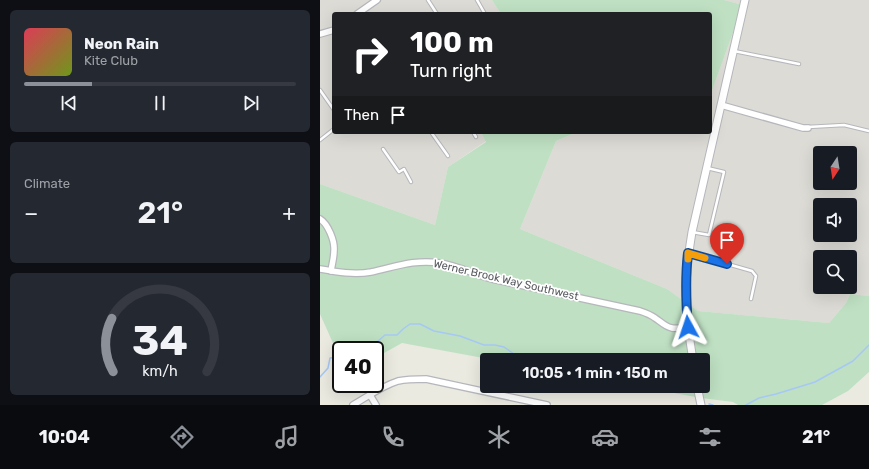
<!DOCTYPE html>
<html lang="en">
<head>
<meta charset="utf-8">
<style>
  :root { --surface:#171b24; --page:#242831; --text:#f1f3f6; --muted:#9ea1a6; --line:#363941; --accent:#8c9099 }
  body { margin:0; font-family:Rubik,sans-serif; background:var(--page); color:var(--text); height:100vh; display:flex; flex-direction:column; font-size:15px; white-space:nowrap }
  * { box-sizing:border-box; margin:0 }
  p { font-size:13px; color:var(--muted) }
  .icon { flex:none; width:22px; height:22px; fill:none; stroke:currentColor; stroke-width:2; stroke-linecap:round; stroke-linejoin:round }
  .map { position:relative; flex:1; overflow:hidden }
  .sheet { display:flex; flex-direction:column; gap:10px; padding:10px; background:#0d0f14; width:320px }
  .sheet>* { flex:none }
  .top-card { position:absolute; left:12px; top:12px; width:380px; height:122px; border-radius:4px; box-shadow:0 4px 16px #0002; background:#202124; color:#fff; overflow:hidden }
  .needle { width:26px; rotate:192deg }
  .buttons { position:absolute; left:493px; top:146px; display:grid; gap:8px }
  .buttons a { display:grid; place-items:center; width:44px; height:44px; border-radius:4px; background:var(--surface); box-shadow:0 4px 16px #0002; font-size:20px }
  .speed { position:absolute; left:12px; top:341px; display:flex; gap:8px; font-size:20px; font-weight:700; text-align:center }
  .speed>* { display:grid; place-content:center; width:52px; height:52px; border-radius:50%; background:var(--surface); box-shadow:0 4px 16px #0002; line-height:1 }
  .speed .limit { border:2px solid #111; border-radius:6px; background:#fff; color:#111 }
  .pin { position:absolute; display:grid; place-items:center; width:34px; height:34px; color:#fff; margin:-41px -17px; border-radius:50% 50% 50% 0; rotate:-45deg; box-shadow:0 0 4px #0007 }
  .pin .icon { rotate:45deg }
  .me { position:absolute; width:44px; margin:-22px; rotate:355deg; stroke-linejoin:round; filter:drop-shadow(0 0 3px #0008) }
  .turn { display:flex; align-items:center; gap:14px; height:84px; padding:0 12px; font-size:18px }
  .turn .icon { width:52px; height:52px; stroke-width:2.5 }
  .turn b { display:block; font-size:28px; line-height:34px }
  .then { display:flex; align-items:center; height:38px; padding:0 12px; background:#0003; gap:8px; font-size:15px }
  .big { font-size:30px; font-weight:600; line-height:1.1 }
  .sheet .widget { flex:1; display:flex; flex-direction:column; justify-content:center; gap:6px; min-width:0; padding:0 14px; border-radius:6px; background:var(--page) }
  .sheet .dial { align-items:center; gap:0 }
  .dial svg { height:104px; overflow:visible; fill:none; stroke:var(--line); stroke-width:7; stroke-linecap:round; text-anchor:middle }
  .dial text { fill:var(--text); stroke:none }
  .song { display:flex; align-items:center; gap:12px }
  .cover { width:48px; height:48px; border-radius:6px; background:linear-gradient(135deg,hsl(350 70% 55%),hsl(80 70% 35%)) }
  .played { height:4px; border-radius:2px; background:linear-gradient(90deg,var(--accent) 25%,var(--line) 25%) }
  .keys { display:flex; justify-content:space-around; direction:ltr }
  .heat { display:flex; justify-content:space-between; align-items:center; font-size:22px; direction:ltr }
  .trip { position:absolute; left:160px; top:353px; width:230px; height:40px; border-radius:4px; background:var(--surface); box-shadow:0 4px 16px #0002; font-weight:600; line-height:40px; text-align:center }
  .dock { display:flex; height:64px; justify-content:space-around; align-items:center; background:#090b0e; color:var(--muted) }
  .dock .icon { width:28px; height:28px }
  .dock .active { color:var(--accent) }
  .dock b { font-size:18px; color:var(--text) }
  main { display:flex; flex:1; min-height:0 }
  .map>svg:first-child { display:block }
  .industrial { fill:#dcdbd5; fill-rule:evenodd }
  .green { fill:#bfe0c3 }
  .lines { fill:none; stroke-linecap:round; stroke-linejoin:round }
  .stream { stroke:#a6c8f5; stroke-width:1.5 }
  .service-casing { stroke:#b6b7bc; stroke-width:4.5 }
  .minor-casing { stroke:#b6b7bc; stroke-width:8 }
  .tertiary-casing { stroke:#b6b7bc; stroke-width:9 }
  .service { stroke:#fff; stroke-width:2.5 }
  .minor { stroke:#fff; stroke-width:5.5 }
  .tertiary { stroke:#fff; stroke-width:7 }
  .route-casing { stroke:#114b97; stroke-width:10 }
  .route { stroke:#1a73e8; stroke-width:7 }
  .slow { stroke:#f59e0b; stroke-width:7 }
  .labels { text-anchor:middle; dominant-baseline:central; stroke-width:3.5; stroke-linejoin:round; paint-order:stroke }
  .street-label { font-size:11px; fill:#595b60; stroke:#fff }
</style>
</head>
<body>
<main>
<section class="sheet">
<div class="widget">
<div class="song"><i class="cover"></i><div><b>Neon Rain</b><p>Kite Club</p></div></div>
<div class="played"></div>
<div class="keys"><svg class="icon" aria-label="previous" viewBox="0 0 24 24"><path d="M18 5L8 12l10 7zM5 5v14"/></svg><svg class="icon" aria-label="pause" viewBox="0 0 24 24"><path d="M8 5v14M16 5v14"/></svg><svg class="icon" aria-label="next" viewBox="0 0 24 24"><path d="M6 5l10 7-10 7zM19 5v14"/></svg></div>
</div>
<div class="widget"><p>Climate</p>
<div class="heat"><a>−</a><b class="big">21°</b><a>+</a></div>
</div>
<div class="widget dial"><svg viewBox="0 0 100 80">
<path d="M14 69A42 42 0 1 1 86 69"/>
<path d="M14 69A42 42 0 0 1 13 28" stroke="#8c9099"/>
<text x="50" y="56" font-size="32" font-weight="700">34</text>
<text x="50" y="72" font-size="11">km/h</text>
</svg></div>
</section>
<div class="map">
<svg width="549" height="405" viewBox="0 0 549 405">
  <rect width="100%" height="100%" fill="#eaeae1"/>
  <!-- industrial -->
  <g class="industrial">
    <polygon points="0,0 172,0 181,14 14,14 14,132 161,132 166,141 128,167 115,225 0,184"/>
    <path d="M404 0H549V296L530 294 526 303 509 323 378 311 347 289 200 229 236 141 257 132H390V96L423 5ZM500 153H530V183H500ZM500 205H530V235H500ZM500 257H530V287H500Z"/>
  </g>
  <!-- green -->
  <g class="green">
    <polygon points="172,0 404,0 423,5 390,96 390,14 181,14"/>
    <polygon points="161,132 257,132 236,141 200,229 347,289 378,311 509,323 526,303 530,294 549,296 549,372 528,391 502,405 418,405 413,402 381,398 316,386 383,386 383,360 174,360 82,343 55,358 55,350 21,350 21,361 0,314 0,184 115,225 128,167 166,142"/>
  </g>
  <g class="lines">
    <!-- stream -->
    <g class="stream">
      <polyline points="40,350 46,346 57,342 65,335 77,335 83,329 90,324 100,324 114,331 140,336 164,345 175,345 184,347 194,354 213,360"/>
      <polyline points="0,377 8,368 10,358 21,357"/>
      <polyline points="353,386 368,390"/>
      <polyline points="389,404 393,405"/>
      <polyline points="426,405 439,398 456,394 495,382 533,361 549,345"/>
    </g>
    <!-- service casing -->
    <g class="service-casing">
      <g id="service">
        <polyline points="108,0 117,14"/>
        <polyline points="157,0 165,14"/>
        <polyline points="414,51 479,64"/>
        <polyline points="0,90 14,110"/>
        <polyline points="488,127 524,125 549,131"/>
        <polyline points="111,132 128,156"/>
        <polyline points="153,132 156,137"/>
        <polyline points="0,140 14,129"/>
        <polyline points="63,149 79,172 84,169 91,182"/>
        <polyline points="372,232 389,235 404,172 387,168"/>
        <polyline points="369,253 432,271 436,276 431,299"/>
      </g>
    </g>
    <!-- minor casing -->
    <g class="minor-casing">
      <g id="minor">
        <polyline points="37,14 57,0"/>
        <polyline points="0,34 14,30"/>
        <polyline points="401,105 483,128 488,128"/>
        <path d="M0 219C8 224 15 241 14 251 14 258 12 264 11 271"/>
        <path d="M0 269C17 272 34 275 51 272 75 267 94 259 120 263 138 266 154 274 172 279 221 290 271 300 320 311 326 313 331 315 335 318 340 321 345 327 352 328 357 329 363 327 368 327"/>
        <polyline points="50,395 56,405"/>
        <path d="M33 405C47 397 62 386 78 381 87 379 96 379 106 379L227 405"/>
      </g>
    </g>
    <!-- tertiary casing -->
    <g class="tertiary-casing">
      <g id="tertiary">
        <path d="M373 360C370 342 367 324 366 305 365 280 368 256 372 232L425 0"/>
        <polyline points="377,386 381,405"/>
      </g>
    </g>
    <!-- service -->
    <use href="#service" class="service"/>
    <!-- minor -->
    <use href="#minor" class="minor"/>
    <!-- tertiary -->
    <use href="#tertiary" class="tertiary"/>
  </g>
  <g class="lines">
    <!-- route casing -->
    <g class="route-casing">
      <path id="route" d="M368 327C366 302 365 278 368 253L407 264"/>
    </g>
    <!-- route -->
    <use href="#route" class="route"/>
    <!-- slow -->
    <polyline class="slow" points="368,259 368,253 385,258"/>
  </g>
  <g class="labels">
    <!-- street labels -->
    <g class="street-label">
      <text transform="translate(186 280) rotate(13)">Werner Brook Way Southwest</text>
    </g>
  </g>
</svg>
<div class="buttons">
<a><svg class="needle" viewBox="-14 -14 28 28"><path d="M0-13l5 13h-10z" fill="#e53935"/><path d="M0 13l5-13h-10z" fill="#9ea1a6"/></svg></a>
<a><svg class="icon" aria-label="sound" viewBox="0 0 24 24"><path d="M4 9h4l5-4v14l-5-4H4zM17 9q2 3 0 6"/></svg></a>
<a><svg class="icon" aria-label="search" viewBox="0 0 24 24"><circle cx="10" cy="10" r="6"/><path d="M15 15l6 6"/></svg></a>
</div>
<div class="speed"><div class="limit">40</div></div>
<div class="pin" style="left:407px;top:264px;background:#d93025"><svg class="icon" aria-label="arrive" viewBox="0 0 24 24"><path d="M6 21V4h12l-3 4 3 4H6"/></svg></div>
<svg class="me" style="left:368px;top:327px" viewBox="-20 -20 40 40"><path d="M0-17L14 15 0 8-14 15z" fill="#1a73e8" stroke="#fff" stroke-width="4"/></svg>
<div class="trip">10:05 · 1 min · 150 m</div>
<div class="top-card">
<div class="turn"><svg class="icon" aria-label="right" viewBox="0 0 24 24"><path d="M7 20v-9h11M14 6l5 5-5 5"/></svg><div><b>100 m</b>Turn right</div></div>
<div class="then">Then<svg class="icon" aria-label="arrive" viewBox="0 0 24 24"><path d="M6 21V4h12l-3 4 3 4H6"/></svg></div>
</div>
</div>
</main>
<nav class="dock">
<b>10:04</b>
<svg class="icon active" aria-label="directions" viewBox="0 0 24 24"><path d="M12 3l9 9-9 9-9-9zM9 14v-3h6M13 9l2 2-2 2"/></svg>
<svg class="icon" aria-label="music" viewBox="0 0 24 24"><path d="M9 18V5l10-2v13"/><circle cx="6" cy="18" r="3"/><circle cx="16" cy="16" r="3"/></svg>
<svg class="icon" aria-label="phone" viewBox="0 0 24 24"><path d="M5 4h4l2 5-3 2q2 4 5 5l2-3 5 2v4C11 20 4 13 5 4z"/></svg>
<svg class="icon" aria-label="climate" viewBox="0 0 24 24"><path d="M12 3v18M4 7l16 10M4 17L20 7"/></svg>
<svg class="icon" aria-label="car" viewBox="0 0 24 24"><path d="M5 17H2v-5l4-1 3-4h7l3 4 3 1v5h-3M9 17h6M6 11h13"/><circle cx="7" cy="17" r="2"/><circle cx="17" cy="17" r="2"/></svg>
<svg class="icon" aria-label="filters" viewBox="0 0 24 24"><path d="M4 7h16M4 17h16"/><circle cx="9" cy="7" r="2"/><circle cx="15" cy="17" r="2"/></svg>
<b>21°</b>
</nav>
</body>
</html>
